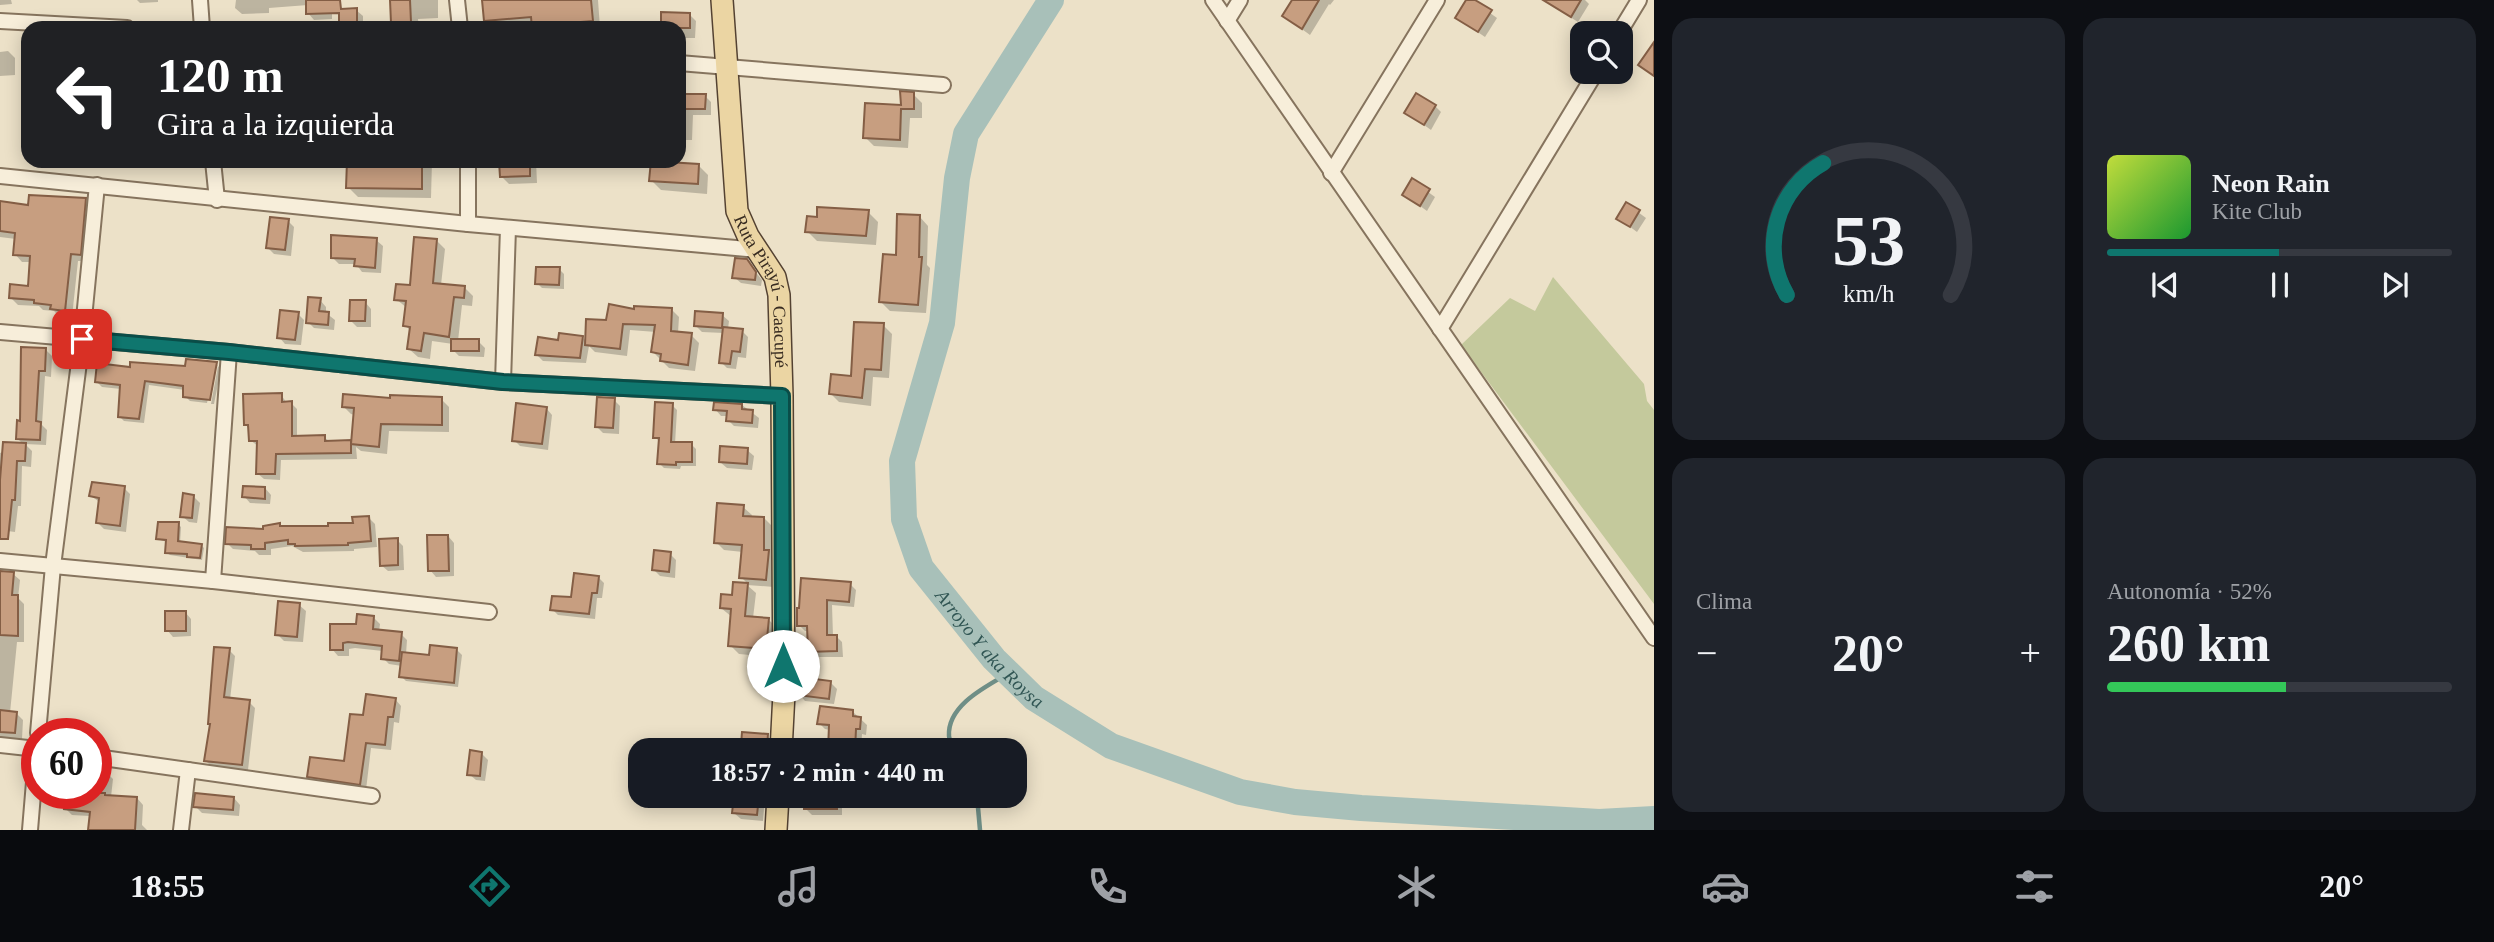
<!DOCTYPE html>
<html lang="es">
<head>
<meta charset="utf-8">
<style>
  :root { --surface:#171b24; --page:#20242c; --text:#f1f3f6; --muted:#9ea1a6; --line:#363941; --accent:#0f766e }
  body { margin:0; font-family:"Times New Roman",serif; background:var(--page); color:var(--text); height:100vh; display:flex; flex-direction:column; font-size:26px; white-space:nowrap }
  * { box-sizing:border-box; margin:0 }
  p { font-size:23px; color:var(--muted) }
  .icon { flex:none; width:38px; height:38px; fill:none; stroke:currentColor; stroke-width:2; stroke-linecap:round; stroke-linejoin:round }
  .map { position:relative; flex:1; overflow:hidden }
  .sheet { display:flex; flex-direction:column; gap:18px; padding:18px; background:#0d0f14; width:840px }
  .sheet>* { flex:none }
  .hud { position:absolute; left:21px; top:21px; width:665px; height:147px; border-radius:21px; box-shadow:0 4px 18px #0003; background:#202124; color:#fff; overflow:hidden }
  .tools { position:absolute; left:1570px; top:21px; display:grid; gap:14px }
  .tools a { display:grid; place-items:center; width:63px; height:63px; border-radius:14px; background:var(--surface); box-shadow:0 4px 18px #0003; font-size:35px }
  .speed { position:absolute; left:21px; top:718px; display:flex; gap:14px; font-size:35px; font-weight:700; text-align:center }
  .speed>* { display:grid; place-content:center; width:91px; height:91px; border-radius:50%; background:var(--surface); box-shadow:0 4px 18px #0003; line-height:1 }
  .speed .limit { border:10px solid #d22; background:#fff; color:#111 }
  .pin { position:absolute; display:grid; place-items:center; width:60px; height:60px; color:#fff; margin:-30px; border-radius:14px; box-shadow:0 4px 10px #0006 }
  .me { position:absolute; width:77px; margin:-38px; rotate:0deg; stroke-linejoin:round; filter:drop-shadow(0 0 5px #0008) }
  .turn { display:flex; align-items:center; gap:24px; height:147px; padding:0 21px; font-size:32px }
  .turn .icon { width:91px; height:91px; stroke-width:2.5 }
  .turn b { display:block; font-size:49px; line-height:60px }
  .big { font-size:52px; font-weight:800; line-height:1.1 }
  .sheet .card { flex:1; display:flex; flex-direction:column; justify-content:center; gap:10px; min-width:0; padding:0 24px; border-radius:21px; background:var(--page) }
  .sheet .dial { align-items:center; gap:0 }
  .dial svg { height:182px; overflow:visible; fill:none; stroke:var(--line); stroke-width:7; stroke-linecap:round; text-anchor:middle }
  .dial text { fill:var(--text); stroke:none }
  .song { display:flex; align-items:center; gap:21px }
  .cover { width:84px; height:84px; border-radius:10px; background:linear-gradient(135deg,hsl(70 70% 55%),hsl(130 70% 35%)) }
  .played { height:7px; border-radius:4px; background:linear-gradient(90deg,var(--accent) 50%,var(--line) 50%) }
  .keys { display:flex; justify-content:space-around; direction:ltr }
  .heat { display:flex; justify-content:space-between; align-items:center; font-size:38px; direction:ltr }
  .charge { height:10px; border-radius:5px; background:linear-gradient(90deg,#34c759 52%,var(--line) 0) }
  .sheet .tiles { flex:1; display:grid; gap:18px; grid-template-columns:repeat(2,1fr) }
  .trip { position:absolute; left:628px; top:738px; width:399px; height:70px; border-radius:21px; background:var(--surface); box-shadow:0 4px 18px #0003; font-weight:800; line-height:70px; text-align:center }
  .menu { display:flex; height:112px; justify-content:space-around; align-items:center; background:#090b0e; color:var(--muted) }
  .menu .icon { width:49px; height:49px }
  .menu .on { color:var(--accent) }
  .menu b { font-size:32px; color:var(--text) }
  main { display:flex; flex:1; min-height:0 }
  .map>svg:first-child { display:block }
  .green { fill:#c4c99c }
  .shadow { fill:#0003 }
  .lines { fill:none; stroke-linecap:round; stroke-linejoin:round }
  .stream { stroke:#6f8e86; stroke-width:4.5 }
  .river { stroke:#a8c0b9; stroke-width:26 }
  .building { fill:#c79e80; stroke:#845e45; stroke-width:2 }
  .minor-casing { stroke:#86745e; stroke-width:18 }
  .primary-casing { stroke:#544232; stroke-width:24 }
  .minor { stroke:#f7eeda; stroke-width:14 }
  .primary { stroke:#ebd5a3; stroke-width:21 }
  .route-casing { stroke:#0a4d48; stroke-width:18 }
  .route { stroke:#0f766e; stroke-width:12 }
  .labels { text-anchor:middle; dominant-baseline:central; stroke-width:7; stroke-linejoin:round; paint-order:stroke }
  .street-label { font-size:18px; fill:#382c21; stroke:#f3ebd7 }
  .water-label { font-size:19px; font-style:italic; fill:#315654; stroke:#f3ebd7 }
</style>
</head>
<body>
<main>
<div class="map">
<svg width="1654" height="830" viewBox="0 0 1654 830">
  <rect width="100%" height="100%" fill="#ece1c8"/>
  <!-- green -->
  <polygon class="green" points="1553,277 1644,384 1647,401 1654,410 1654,604 1461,345 1510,298 1535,311"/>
  <!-- shadow -->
  <g class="shadow">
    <polygon points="0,0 11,0 12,4 0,5"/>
    <polygon points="137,0 158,0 158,2 140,3"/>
    <polygon points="236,0 307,0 332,8 332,19 314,20 308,13 308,5 269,8 269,13 242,14 235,8"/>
    <polygon points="391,0 438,0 438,18 418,19 419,28 399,28 393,22"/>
    <polygon points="484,0 598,0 600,28 534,28 533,25 494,28 486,20"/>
    <polygon points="1294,0 1334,0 1330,5 1329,4 1310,35 1284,16"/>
    <polygon points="1468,0 1472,0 1497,18 1485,37 1457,18"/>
    <polygon points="1555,0 1585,0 1589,4 1578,22 1559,10 1552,4"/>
    <polygon points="356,10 363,16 363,28 343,28 341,26"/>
    <polygon points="689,14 696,21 695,38 679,38 679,28 662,28"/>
    <polygon points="8,51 15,58 15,75 0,76 0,52"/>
    <polygon points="913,94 922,103 922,118 910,118 908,148 874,146 865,137 902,107"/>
    <polygon points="679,96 705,96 711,102 711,115 693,115 692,140 679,140"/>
    <polygon points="1435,106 1441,112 1431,130 1406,112"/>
    <polygon points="349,161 432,161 431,198 358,197 348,187"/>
    <polygon points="501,161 536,161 537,183 509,184 501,176"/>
    <polygon points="698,165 708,175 707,194 661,190 651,180"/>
    <polygon points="1413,181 1435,197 1427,211 1405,195"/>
    <polygon points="85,200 92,207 87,261 78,261 72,317 59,316 54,311 43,310 39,306 18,305 10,297 30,288 32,262 22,262 15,254 16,239 0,237 0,203 30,207"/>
    <polygon points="1627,204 1646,218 1637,232 1618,218"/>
    <polygon points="868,212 878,222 876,245 817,241 807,231"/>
    <polygon points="919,216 928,226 927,265 930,268 926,313 890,311 881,302 898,257"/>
    <polygon points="288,221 294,227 291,256 274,254 268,248"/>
    <polygon points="376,240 383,246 381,273 362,272 356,264 339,264 333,258"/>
    <polygon points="436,240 445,249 441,285 464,287 473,296 472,306 462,305 458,341 478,341 485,348 484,357 459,356 453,350 453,344 432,341 430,359 418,357 409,349 411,331 405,325 407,308 396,299 411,287"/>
    <polygon points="746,260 762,280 761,286 741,283 734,277"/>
    <polygon points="559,269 564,274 564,289 542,288 537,283"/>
    <polygon points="320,300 326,307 326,313 335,320 334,330 314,328 308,322"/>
    <polygon points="365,302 371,309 371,327 357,327 351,321"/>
    <polygon points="671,309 679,317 678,333 691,335 699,343 695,371 669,368 653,352 656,332 630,330 627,356 595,352 589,346 586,363 543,361 537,355 560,342 582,337 587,342 608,322 635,311"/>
    <polygon points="298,314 304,320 301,345 285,344 279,337"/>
    <polygon points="722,315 729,321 728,329 742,331 748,337 746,358 738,357 736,369 727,368 721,362 724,333 702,332 695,325"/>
    <polygon points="883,325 892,334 889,378 873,377 871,406 839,402 831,394 852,378"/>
    <polygon points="46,350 52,356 51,377 45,376 42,425 47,430 46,445 25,444 32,451 31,467 22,466 21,506 18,506 15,532 0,530 0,453 24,445 17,438"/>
    <polygon points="104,353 107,356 105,366 131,368 187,368 216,364 221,369 214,404 211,404 218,366 215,366 207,403 190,401 185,396 185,390 149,385 144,423 124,421 119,416 121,389 102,387 97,382 99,363 94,360"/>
    <polygon points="281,395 287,403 291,403 297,409 297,438 324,437 330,442 350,442 353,444 355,415 351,414 344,407 391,400 441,399 449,407 449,432 389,431 387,454 361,451 356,447 357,459 281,460 280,480 264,479 257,473 258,446 250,440 250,429 245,424"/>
    <polygon points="614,400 620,406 619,434 603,433 597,427"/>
    <polygon points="672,405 677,410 675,444 691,444 696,449 696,466 681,466 680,469 664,468 659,463 660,442 655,437"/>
    <polygon points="742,405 759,418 758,428 734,426 728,420 728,416 721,416 715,409"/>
    <polygon points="546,408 552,415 548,450 520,446 514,440"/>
    <polygon points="747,450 754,456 752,470 727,468 720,462"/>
    <polygon points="124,488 130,494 126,532 104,529 98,523 101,503 91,496"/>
    <polygon points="265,488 271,495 270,504 250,503 244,496"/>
    <polygon points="193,496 200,503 197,523 189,522 182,516"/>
    <polygon points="743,507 752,515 751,518 764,518 772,526 771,555 776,560 774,587 747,585 756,593 753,618 768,619 777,628 774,657 739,654 730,645 732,617 721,608 734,596 735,584 749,585 741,577 743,552 724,550 716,542"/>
    <polygon points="369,518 375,524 377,547 354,549 354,551 303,552 292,546 271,549 271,555 259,555 255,551 233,549 227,543 279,525 282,528 330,527 355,525"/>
    <polygon points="178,524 181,527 180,543 201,545 204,548 202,560 170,555 167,553 167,542 158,539"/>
    <polygon points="448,536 454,543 454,576 436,577 430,570"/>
    <polygon points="397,540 403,546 404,570 388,571 381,565"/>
    <polygon points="670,554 676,560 675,578 660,576 654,570"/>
    <polygon points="0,572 13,574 20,580 18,598 24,604 24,642 17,642 10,713 16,713 23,720 22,739 0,737"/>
    <polygon points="598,577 604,583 602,598 597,598 595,619 558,615 552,609 573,598"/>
    <polygon points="850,584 856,590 854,607 832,605 833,636 836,636 842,642 843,657 816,657 809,651 809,631 805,631 799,625 799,610"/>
    <polygon points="299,605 306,611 303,642 284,641 277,634"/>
    <polygon points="185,612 191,619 191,636 173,637 167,630"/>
    <polygon points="373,617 380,624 379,632 401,634 407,640 406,654 430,657 457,650 462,655 458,687 406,681 401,676 402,666 389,664 383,658 383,651 355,648 349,649 349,656 338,656 332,649 357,626"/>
    <polygon points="229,650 235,656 230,700 249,702 255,708 248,770 212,767 206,761"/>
    <polygon points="830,682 837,689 834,704 805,701 799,694"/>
    <polygon points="395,699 401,706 399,723 394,722 391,750 371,748 366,790 315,783 309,776 346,763 365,717"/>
    <polygon points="853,712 867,725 866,735 862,734 861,751 829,751 830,730 825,729 819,723"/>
    <polygon points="767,736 774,742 773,751 749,750 743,744"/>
    <polygon points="481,753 488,760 485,781 476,780 469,774"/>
    <polygon points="96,772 106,772 113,779 111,797 137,798 143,805 142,825 147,830 106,830 107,817 72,815 66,809 68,793 96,793"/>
    <polygon points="736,796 765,796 763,821 741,819 734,813"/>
    <polygon points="806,796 842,796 842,815 812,815 806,809"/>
    <polygon points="234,798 240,805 239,816 202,813 195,806"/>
  </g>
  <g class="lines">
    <!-- stream -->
    <g class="stream">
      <path d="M956 751C953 746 949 740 949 736 947 705 987 686 1009 673"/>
      <polyline points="977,796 980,830"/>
    </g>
    <!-- river -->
    <path class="river" id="s1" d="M1051 0 966 134 957 178 942 323 902 461 904 519 921 568 994 659 1034 698 1111 746 1240 792 1295 802 1361 808 1599 822 1654 819"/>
  </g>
  <!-- building -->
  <g class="building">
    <polygon points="306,0 340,0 341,9 357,8 357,26 339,27 339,13 306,14"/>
    <polygon points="390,0 410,0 411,22 391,23"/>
    <polygon points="482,0 591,0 593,21 557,24 557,28 532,28 531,17 484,21"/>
    <polygon points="1292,0 1319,0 1302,29 1282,16"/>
    <polygon points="1466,0 1475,0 1492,10 1478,32 1455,18"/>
    <polygon points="1543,0 1581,0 1571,17"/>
    <polygon points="661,12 690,13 690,28 661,28"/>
    <polygon points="1654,42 1654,76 1638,65"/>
    <polygon points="900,91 914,92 914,109 901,109 900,140 863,138 865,103 901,105"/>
    <polygon points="1416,93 1436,105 1424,125 1404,113"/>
    <polygon points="679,94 706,94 705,109 679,109"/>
    <polygon points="347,161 422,161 422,189 346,188"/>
    <polygon points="499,161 530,161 530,176 500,177"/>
    <polygon points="651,161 699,164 698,184 649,181"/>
    <polygon points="1412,178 1430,189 1420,206 1402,195"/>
    <polygon points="29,195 86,198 81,255 71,254 65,311 50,309 51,305 34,303 34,300 9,298 10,284 28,286 30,256 13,255 15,233 0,231 0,201 28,205"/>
    <polygon points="1626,202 1640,210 1630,227 1616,219"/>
    <polygon points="817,207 869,210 866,236 805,232 807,216 817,217"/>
    <polygon points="897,214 920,215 919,257 922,257 918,305 879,302 883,254 896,255"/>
    <polygon points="270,217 289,219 285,250 266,248"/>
    <polygon points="331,235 377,238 375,268 354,266 355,259 331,258"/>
    <polygon points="414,237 437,239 433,283 465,286 464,298 454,297 449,337 424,333 421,351 407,349 410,327 403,326 406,301 394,300 396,284 410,285"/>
    <polygon points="735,258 747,259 756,272 755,280 732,278"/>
    <polygon points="536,267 560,267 559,285 535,284"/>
    <polygon points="308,297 321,298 319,311 329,312 328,325 306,323"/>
    <polygon points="350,300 366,300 365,321 349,321"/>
    <polygon points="609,304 634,309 634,306 672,308 671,331 692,333 688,365 660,361 661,354 651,352 655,325 623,324 620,349 585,345 586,319 606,320"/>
    <polygon points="280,310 299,312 295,340 277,338"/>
    <polygon points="695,311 723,313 722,328 694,326"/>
    <polygon points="854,322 884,323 881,370 865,369 862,398 829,394 831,374 851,376"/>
    <polygon points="723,327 743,329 740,352 732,351 730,364 719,363"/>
    <polygon points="559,333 583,336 580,358 535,355 538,337 558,340"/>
    <rect x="451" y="339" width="28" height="12"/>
    <polygon points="21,347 46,348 45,371 39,371 36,421 41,422 40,440 16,439 17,420 20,421"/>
    <polygon points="93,350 105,351 103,362 92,361"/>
    <polygon points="186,359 217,362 210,400 183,397 183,386 145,381 139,419 118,417 120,385 95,382 97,363 130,367 130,362 185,366"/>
    <polygon points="282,393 282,402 292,401 292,436 325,435 325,441 351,440 351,453 276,454 275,474 256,474 257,441 249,441 248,425 244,425 243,394"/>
    <polygon points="343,394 390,398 390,395 442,397 442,425 381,424 379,447 351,444 354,408 342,407"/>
    <polygon points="597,397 615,398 613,428 595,427"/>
    <polygon points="655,402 673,403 671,442 692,442 692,462 676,462 676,465 657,464 659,438 653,438"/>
    <polygon points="714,402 742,404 742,409 753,410 752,423 726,421 727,411 713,410"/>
    <polygon points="516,403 547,407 542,444 512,441"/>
    <polygon points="3,442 26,443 25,461 17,461 15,500 12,500 8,539 0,539 0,480"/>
    <polygon points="720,446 748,448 747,464 719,462"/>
    <polygon points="92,482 125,486 120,526 96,523 99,498 89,496"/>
    <polygon points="243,486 265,487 265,499 242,497"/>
    <polygon points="183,493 194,495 192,518 180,517"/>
    <polygon points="717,503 744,505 743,516 764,517 764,550 769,550 766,580 739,578 742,545 714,543"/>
    <polygon points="369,516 371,541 348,543 348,545 295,546 295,544 288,544 288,540 265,543 265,549 251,549 251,545 225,544 226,527 263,529 263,526 280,523 280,526 328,526 328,523 353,523 352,517"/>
    <polygon points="158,522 179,522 178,541 202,544 200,558 187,557 187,554 165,553 166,540 156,539"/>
    <polygon points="427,535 448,535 449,571 428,571"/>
    <polygon points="398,538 398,565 380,566 379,539"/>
    <polygon points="654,550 671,552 669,572 652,570"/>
    <polygon points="0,571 14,572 12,595 18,595 18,636 0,635"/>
    <polygon points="574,573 599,576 597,593 592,593 589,614 550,610 552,596 571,597"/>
    <polygon points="801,578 851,582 849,602 827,600 827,635 837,635 837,651 808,652 807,626 797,626 797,608 799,608"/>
    <polygon points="733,582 748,583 745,616 769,618 766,649 728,646 731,609 720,608 721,594 732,595"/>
    <polygon points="278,601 300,603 297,637 275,635"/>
    <rect x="165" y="611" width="21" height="20"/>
    <polygon points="357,614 374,616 373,629 402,632 399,661 381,659 382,646 348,642 343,643 343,650 330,650 330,624 356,624"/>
    <polygon points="430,645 457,648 454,683 399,677 402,652 429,655"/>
    <polygon points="214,647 230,648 224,697 250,700 242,765 204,761 210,724 208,724"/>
    <polygon points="799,677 831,681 829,699 797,695"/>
    <polygon points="366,694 396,698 393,717 388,717 385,745 366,743 360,785 307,777 310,757 344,761 350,714 363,715"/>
    <polygon points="820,706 853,710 853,716 861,717 860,729 856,729 855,751 828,751 829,725 817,724"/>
    <polygon points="0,710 17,712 15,733 0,732"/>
    <polygon points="742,732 768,734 767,747 741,745"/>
    <polygon points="470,750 482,752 480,776 467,775"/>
    <polygon points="66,793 105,793 105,795 137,797 135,830 88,830 90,812 64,809"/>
    <polygon points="195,793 234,797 233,810 193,807"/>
    <polygon points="734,796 759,796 757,815 732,813"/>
    <rect x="804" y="796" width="33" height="13"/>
  </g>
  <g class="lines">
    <!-- minor casing -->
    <g class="minor-casing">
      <g id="minor">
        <polyline points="200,0 202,28"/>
        <polyline points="457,0 460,28"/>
        <polyline points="1213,0 1654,638"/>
        <polyline points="0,21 127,28"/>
        <polyline points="1227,21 1240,0"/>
        <polyline points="1619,33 1639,0"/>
        <polyline points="679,63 943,85"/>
        <polyline points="213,161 217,200"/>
        <polyline points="1331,173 1437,0"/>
        <polyline points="0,176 468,224 758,250"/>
        <polyline points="468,224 468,161"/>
        <polyline points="1440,329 1596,72"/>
        <polyline points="0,332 229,352 503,382 782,396"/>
        <polyline points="503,382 508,228"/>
        <polyline points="0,561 213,581 489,612"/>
        <polyline points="213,581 229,352"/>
        <polyline points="38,733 53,566 82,339 97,185"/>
        <polyline points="0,745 37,749"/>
        <polyline points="96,757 372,796"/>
        <polyline points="30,830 37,746"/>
        <polyline points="181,830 188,770"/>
      </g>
    </g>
    <!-- primary casing -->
    <g class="primary-casing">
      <g id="primary">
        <path id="s2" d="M722 0 737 211 748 236 775 277 779 295 782 396 784 693 781 751"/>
        <polyline points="776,830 778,796"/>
      </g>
    </g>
    <!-- minor -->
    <use href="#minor" class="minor"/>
    <!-- primary -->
    <use href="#primary" class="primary"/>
  </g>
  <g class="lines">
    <!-- route casing -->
    <g class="route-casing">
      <polyline id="route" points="82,339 229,352 503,382 782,396 783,666"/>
    </g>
    <!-- route -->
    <use href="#route" class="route"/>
  </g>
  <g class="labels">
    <!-- street labels -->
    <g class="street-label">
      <text stroke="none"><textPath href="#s2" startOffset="298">Ruta Pirayú - Caacupé</textPath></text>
    </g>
    <!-- water labels -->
    <g class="water-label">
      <text stroke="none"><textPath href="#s1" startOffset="709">Arroyo Y aka Roysa</textPath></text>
    </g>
  </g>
</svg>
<div class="tools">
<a><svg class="icon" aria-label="search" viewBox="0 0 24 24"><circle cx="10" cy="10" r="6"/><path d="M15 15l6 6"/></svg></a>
</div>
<div class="speed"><div class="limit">60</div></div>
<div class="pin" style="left:82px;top:339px;background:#d93025"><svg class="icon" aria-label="arrive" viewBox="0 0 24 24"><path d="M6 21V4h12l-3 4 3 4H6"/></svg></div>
<svg class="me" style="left:783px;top:666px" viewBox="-20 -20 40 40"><circle r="19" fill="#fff"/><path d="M0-13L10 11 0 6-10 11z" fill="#0f766e"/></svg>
<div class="trip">18:57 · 2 min · 440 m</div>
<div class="hud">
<div class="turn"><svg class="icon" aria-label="left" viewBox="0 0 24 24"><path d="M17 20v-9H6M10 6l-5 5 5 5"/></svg><div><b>120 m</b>Gira a la izquierda</div></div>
</div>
</div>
<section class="sheet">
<div class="tiles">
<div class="card dial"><svg viewBox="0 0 100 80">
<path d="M14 69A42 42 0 1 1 86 69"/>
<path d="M14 69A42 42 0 0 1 30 11" stroke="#0f766e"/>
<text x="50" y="56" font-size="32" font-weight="700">53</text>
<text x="50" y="72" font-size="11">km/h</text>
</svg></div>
<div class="card">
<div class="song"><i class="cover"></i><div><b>Neon Rain</b><p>Kite Club</p></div></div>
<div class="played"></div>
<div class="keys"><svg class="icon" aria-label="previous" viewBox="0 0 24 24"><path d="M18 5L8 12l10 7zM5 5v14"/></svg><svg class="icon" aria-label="pause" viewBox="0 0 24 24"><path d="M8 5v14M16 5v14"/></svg><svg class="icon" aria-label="next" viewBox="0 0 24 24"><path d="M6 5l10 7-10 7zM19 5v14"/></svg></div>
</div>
<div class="card"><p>Clima</p>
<div class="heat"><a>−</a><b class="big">20°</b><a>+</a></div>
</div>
<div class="card"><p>Autonomía · 52%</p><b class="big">260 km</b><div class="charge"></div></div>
</div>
</section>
</main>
<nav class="menu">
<b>18:55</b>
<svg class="icon on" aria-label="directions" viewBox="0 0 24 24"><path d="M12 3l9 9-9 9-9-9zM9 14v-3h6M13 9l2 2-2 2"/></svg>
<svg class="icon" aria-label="music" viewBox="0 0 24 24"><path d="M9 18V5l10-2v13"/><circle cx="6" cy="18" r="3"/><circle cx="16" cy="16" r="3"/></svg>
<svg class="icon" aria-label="phone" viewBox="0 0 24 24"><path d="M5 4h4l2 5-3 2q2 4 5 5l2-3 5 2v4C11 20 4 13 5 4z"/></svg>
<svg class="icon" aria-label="climate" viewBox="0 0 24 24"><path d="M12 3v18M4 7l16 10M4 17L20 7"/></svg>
<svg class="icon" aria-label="car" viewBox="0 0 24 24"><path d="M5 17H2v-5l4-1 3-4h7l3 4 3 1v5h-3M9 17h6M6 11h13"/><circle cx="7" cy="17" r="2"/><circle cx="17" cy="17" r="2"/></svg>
<svg class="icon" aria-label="filters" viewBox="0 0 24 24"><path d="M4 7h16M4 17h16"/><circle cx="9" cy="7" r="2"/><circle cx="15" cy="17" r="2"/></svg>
<b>20°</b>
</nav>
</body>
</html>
